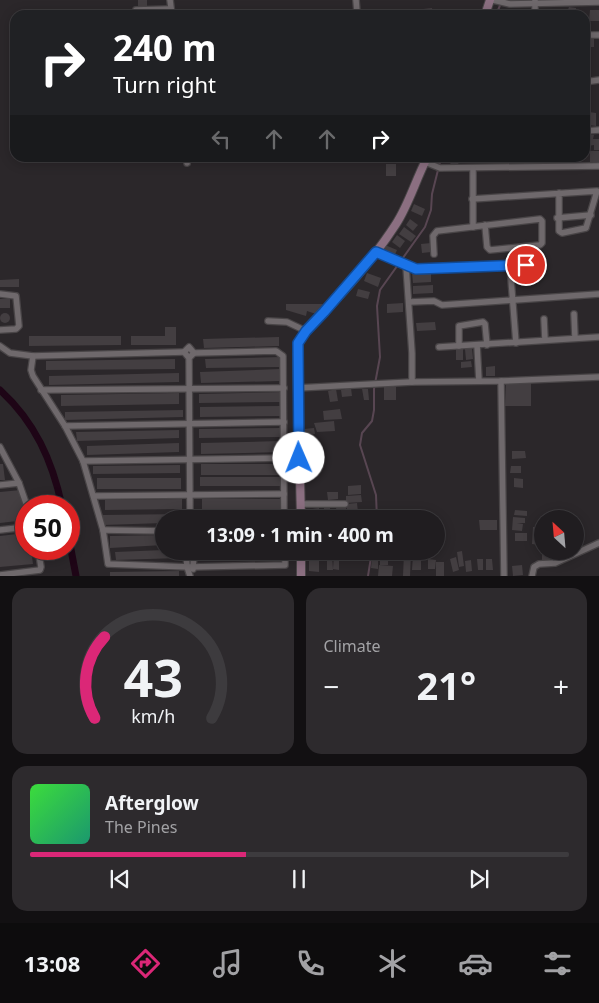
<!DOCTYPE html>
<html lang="en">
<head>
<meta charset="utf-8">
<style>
  :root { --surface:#201d20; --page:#2d2a2d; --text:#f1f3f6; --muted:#a2a2a5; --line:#3d3b3e; --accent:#db2777 }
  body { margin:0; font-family:"Noto Sans",sans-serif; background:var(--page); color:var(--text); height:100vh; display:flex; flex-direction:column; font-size:19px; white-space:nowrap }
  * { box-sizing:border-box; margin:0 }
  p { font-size:16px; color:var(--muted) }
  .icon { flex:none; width:28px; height:28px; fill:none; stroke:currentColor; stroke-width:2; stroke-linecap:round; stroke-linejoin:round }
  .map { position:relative; height:576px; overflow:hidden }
  .side { display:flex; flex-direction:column; gap:12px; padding:12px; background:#121012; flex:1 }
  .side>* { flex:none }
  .banner { position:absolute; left:10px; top:10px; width:580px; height:152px; border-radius:15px; box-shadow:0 2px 12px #0003,0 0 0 1px var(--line); background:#202124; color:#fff; overflow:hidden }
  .needle { width:32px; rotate:334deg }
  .controls { position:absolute; left:534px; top:510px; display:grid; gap:10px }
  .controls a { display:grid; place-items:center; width:50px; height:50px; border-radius:50%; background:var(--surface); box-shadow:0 2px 12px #0003,0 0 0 1px var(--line); font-size:25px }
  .speed { position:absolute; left:15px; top:495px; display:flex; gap:10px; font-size:25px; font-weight:700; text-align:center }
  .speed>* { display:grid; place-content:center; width:65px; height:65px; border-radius:50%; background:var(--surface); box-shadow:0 2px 12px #0003,0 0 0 1px var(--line); line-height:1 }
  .speed .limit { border:8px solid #d22; background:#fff; color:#111 }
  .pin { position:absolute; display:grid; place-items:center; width:42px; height:42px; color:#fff; margin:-21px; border:2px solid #fff; border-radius:50%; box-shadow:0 1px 5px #0007 }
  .me { position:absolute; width:55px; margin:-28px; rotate:359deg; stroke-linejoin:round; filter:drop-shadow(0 0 4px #0008) }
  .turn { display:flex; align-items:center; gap:18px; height:105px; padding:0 20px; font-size:22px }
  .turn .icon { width:65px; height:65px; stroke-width:2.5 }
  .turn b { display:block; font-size:35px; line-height:42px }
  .lanes { display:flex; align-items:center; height:48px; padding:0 20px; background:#0003; justify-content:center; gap:25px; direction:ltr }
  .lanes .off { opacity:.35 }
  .big { font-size:38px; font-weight:700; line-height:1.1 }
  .side .card { flex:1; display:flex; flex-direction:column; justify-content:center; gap:8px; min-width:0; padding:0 18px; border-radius:15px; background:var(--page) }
  .side .dial { align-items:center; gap:0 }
  .dial svg { height:130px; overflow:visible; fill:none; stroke:var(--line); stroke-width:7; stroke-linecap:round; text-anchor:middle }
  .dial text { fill:var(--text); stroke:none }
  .song { display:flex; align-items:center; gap:15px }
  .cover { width:60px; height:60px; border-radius:8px; background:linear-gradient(135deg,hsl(120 70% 55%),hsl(160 70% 35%)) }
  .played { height:5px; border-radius:2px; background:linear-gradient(90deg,var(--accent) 40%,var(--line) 40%) }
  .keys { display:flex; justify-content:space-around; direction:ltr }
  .heat { display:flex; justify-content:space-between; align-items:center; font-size:28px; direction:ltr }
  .side .tiles { flex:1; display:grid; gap:12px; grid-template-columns:1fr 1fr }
  .card:last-child { grid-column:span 2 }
  .trip { position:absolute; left:155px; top:510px; width:290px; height:50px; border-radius:25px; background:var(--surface); box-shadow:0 2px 12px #0003,0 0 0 1px var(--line); font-weight:700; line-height:50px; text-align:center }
  .tabs { display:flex; height:80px; justify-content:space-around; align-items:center; background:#0d0c0d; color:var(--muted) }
  .tabs .icon { width:35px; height:35px }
  .tabs .active { color:var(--accent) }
  .tabs b { font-size:22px; color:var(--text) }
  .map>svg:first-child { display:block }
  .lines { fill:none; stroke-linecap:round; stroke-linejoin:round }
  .stream { stroke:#584652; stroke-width:2 }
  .canal { stroke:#1e0516; stroke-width:7 }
  .building { fill:#433e41 }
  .minor-casing { stroke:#494547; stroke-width:8 }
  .secondary-casing { stroke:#494547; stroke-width:10 }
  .minor { stroke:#6f696c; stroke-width:5.5 }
  .secondary { stroke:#8b6f81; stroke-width:8 }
  .route-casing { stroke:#114b97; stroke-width:12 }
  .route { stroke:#1a73e8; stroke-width:9 }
</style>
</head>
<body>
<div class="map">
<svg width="599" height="576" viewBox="0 0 599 576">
  <rect width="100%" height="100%" fill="#2b272a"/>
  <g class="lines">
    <!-- stream -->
    <g class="stream">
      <polyline points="496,15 501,3"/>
      <polyline points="377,519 376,495 360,445 362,433 372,421 374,410 374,389 380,357 377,306 380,290 425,227 431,210 432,194 441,158"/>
      <polyline points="368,576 372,551"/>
    </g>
    <!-- canal -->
    <g class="canal">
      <path d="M0 390C35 422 52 460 62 506"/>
      <polyline points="69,539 76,576"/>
    </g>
  </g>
  <!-- building -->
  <g class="building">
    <rect x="138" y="0" width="9" height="7"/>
    <polygon points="569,7 576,8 576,15 566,15"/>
    <polygon points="432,8 433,15 423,15 423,9"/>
    <polygon points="507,10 522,12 522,15 506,15"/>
    <polygon points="590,10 599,10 599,21 589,21"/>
    <rect x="585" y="38" width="9" height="9"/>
    <polygon points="589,112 596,113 596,126 589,125"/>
    <polygon points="587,135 594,135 593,139 599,139 599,150 594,150 594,145 587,146"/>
    <rect x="590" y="151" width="9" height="11"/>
    <polygon points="451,158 459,158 458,167 450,167"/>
    <rect x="386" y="164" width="10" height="12"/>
    <polygon points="414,204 425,209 422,216 411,211"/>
    <polygon points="410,219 418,225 413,231 406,225"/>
    <polygon points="404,227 416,236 411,242 399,234"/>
    <polygon points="397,235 405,241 400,248 392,242"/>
    <polygon points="431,243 431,252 422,253 421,244"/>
    <polygon points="385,245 397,250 394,257 382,252"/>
    <polygon points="431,272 431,282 413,283 412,273"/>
    <polygon points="367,273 381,278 378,287 364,281"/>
    <polygon points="19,279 19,287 0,287 0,280"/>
    <polygon points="433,285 433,293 413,294 413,286"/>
    <polygon points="358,289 370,292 368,299 356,296"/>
    <rect x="0" y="299" width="10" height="9"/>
    <polygon points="403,303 403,312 387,313 387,304"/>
    <polygon points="286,304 323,304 316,314 307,311 306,316 286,310"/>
    <circle cx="5" cy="318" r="5"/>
    <polygon points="435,322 436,330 417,331 416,323"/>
    <polygon points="165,327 176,327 176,345 131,345 131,336 165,336"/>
    <polygon points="29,336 121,336 121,345 29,346"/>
    <polygon points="279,337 279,346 204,348 203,339"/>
    <polygon points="472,348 473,359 466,360 465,349"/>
    <rect x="456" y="349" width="7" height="11"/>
    <polygon points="280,357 280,367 206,368 205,359"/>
    <polygon points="175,359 175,369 46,370 46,361"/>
    <polygon points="471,361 472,367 461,368 461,362"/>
    <polygon points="495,366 495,376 486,376 486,367"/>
    <polygon points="280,369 280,381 201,383 200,372"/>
    <polygon points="179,373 179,382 49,385 49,376"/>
    <polygon points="506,382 531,382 531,406 505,406"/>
    <rect x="384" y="387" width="12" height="13"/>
    <polygon points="351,388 352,396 342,397 341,390"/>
    <polygon points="336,389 338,401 330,402 328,391"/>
    <polygon points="362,389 368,389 369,400 364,400"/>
    <polygon points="282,392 282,402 199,403 199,394"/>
    <polygon points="179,393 179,404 61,406 61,395"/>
    <polygon points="281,406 281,416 200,417 200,407"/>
    <polygon points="340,409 342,419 324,420 323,411"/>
    <polygon points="183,410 183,417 65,420 65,412"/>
    <polygon points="334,421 335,431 317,432 314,423"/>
    <polygon points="281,428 281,437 199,438 199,429"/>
    <polygon points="314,428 315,434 305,435 304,429"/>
    <polygon points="179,430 179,438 77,441 76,432"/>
    <polygon points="281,441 281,452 201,454 201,443"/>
    <polygon points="179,443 179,452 87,455 87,446"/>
    <polygon points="512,451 525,451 526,458 512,459"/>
    <polygon points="0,464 3,464 5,480 0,480"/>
    <rect x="201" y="464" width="81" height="11"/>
    <polygon points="180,465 180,473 93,474 93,466"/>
    <polygon points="511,466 521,466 521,473 510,473"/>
    <rect x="200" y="477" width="82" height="9"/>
    <rect x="97" y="478" width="84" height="11"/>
    <polygon points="514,478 523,479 523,488 514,487"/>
    <polygon points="361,485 361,494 348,495 348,486"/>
    <polygon points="21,490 26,520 0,523 0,492"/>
    <polygon points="327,492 338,492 338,499 328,500"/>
    <polygon points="361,495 362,502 346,503 346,496"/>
    <polygon points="182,499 182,509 105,510 105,500"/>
    <rect x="202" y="499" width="80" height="10"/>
    <polygon points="357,503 358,512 347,513 347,504"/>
    <polygon points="336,507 346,507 347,517 337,518"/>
    <polygon points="319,508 320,519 307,519 305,510"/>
    <polygon points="324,508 330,508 330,518 324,517"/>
    <polygon points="515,510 527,511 527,516 514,515"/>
    <rect x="208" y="513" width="74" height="6"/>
    <polygon points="185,514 185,519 164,519 164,523 103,525 103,515"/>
    <polygon points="513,517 525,518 525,523 517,523 523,524 522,531 512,530"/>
    <polygon points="479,520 497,520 497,530 480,530"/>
    <polygon points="533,527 540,527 539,545 532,544"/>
    <polygon points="26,533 26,549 31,549 33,564 0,567 0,536"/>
    <rect x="515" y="533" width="12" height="8"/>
    <polygon points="164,535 164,545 110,548 110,536"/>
    <polygon points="164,550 180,551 180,558 116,560 115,552"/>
    <polygon points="207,551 283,551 283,557 207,558"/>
    <polygon points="309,551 316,551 317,559 310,560"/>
    <polygon points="462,551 464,566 459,567 457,552"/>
    <rect x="542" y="551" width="8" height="10"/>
    <polygon points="400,552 400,559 389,559 389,553"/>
    <polygon points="404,553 411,554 410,576 403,576"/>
    <polygon points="327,555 332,555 333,570 327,570"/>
    <polygon points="334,555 339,556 339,570 333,569"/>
    <polygon points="359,555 360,561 345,561 345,556"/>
    <polygon points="380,555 388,556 388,565 380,565"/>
    <polygon points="413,555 421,556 421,570 412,570"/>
    <polygon points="456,557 459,570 453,572 450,559"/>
    <polygon points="372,558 378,558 378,569 371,568"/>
    <polygon points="428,559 436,560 435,569 428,569"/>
    <polygon points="477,559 483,559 483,570 478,570"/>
    <polygon points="486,559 492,559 493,570 486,570"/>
    <polygon points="471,560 472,571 466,572 465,561"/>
    <polygon points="309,561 319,561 319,572 309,571"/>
    <rect x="436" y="562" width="8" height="14"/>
    <polygon points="379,565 393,566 392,576 378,576"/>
    <polygon points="522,565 523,575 513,576 512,566"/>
    <polygon points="179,571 179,576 110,576 110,572"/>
  </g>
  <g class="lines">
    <!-- minor casing -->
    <g class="minor-casing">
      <g id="minor">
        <polyline points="170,0 172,15"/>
        <polyline points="356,0 357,12"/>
        <polyline points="493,0 510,4 599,2"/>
        <polyline points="535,0 535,15"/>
        <polyline points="136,10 171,9"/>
        <polyline points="585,35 599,35"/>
        <polyline points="585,82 599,80"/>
        <polyline points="585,131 599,130"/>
        <polyline points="186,158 187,163"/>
        <polyline points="425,162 440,168 599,166"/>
        <polyline points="473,168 473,227"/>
        <polyline points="472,199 597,191 586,228 562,233 559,231 559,193"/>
        <polyline points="557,218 591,215"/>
        <polyline points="376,252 416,269 510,266"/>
        <polyline points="434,254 433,236 437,231 540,219 542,221 542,243 540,245 490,250 487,247 485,225"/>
        <polyline points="406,266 412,353 412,382"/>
        <polyline points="0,294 16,296 19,326 16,329 0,330"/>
        <polyline points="409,302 434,301 442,305 599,294"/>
        <polyline points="574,314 575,338"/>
        <polyline points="544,319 545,340"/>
        <polyline points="268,321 287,322 306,331"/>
        <polyline points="516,343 510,266 541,264"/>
        <polyline points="477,345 479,381"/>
        <polyline points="0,346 10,353 33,356 184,352"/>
        <polyline points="459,346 459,326 483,322 485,324 487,345"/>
        <polyline points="439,347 599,337"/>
        <polyline points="194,353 276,351 283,356 284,519"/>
        <polyline points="33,356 31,370 33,376 65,426 83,461 103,530 108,564 190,567 285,565 285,551"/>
        <polyline points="189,358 194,353 189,347 184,352 189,358 190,519"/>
        <polyline points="501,381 504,576"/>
        <polyline points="297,388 412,382 501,381 599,377"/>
        <polyline points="41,390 284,388"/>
        <polyline points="65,426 284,422"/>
        <polyline points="0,447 19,483 27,506"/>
        <polyline points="83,461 284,458"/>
        <polyline points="0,485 19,483"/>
        <polyline points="94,496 284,494"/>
        <polyline points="300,504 345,504"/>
        <polyline points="0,530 26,527"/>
        <polyline points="103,530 164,531"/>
        <polyline points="186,551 187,567 190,576"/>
        <polyline points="193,569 194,551"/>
        <polyline points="0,575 40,570 41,567 38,549"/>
        <polyline points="532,576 534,567 539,564 555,563 599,543"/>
      </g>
    </g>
    <!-- secondary casing -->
    <g class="secondary-casing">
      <g id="secondary">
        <polyline points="485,15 490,0"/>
        <path d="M301 519 297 355 298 343 306 331C338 298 371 263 396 224 409 204 416 179 427 158"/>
        <polyline points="301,551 301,576"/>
      </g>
    </g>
    <!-- minor -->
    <use href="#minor" class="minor"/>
    <!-- secondary -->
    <use href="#secondary" class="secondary"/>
  </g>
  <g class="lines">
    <!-- route casing -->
    <g class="route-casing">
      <polyline id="route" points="299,458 298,343 306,331 324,312 376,252 416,269 526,265"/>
    </g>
    <!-- route -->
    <use href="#route" class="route"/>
  </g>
</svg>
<div class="controls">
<a><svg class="needle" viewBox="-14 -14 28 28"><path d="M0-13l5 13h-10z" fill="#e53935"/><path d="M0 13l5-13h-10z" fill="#a2a2a5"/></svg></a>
</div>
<div class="speed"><div class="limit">50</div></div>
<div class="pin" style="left:526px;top:265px;background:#d93025"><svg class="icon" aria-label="arrive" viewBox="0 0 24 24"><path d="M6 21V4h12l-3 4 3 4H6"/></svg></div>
<svg class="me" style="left:299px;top:458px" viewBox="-20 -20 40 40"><circle r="19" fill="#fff"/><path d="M0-13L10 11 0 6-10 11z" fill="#1a73e8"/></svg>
<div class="trip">13:09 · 1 min · 400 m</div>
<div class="banner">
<div class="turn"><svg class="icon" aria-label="right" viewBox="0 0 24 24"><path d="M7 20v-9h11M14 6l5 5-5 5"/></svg><div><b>240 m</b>Turn right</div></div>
<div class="lanes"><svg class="icon off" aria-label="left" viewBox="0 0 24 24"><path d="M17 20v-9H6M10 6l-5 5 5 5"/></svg><svg class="icon off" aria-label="ahead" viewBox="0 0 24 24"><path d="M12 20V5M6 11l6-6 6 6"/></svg><svg class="icon off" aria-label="ahead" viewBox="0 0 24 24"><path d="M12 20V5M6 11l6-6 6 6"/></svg><svg class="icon" aria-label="right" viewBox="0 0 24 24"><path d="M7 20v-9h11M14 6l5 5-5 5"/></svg></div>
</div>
</div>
<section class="side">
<div class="tiles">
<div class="card dial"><svg viewBox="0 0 100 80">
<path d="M14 69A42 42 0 1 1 86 69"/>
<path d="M14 69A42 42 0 0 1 20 19" stroke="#db2777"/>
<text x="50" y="56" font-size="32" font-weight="700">43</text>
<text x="50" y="72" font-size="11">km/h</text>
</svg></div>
<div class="card"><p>Climate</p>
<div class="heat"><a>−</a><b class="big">21°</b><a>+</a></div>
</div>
<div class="card">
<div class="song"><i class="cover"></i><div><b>Afterglow</b><p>The Pines</p></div></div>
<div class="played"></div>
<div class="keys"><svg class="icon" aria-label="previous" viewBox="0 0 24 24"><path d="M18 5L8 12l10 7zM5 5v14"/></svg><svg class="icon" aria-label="pause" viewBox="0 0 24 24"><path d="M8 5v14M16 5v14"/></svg><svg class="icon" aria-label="next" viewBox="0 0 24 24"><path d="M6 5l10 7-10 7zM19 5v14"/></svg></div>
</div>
</div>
</section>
<nav class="tabs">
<b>13:08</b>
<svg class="icon active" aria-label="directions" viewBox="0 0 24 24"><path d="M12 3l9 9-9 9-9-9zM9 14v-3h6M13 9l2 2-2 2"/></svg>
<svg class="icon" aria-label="music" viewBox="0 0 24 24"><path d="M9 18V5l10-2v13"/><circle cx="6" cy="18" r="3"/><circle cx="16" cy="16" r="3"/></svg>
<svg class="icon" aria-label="phone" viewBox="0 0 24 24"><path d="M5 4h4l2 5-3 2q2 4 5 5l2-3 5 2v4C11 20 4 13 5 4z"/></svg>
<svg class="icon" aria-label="climate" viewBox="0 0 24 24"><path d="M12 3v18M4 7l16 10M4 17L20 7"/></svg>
<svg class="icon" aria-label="car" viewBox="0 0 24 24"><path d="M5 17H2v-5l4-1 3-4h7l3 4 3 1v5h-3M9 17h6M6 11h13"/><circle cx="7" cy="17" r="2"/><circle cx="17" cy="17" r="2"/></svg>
<svg class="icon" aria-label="filters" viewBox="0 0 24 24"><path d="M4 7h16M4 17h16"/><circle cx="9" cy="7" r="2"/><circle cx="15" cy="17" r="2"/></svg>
</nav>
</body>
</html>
